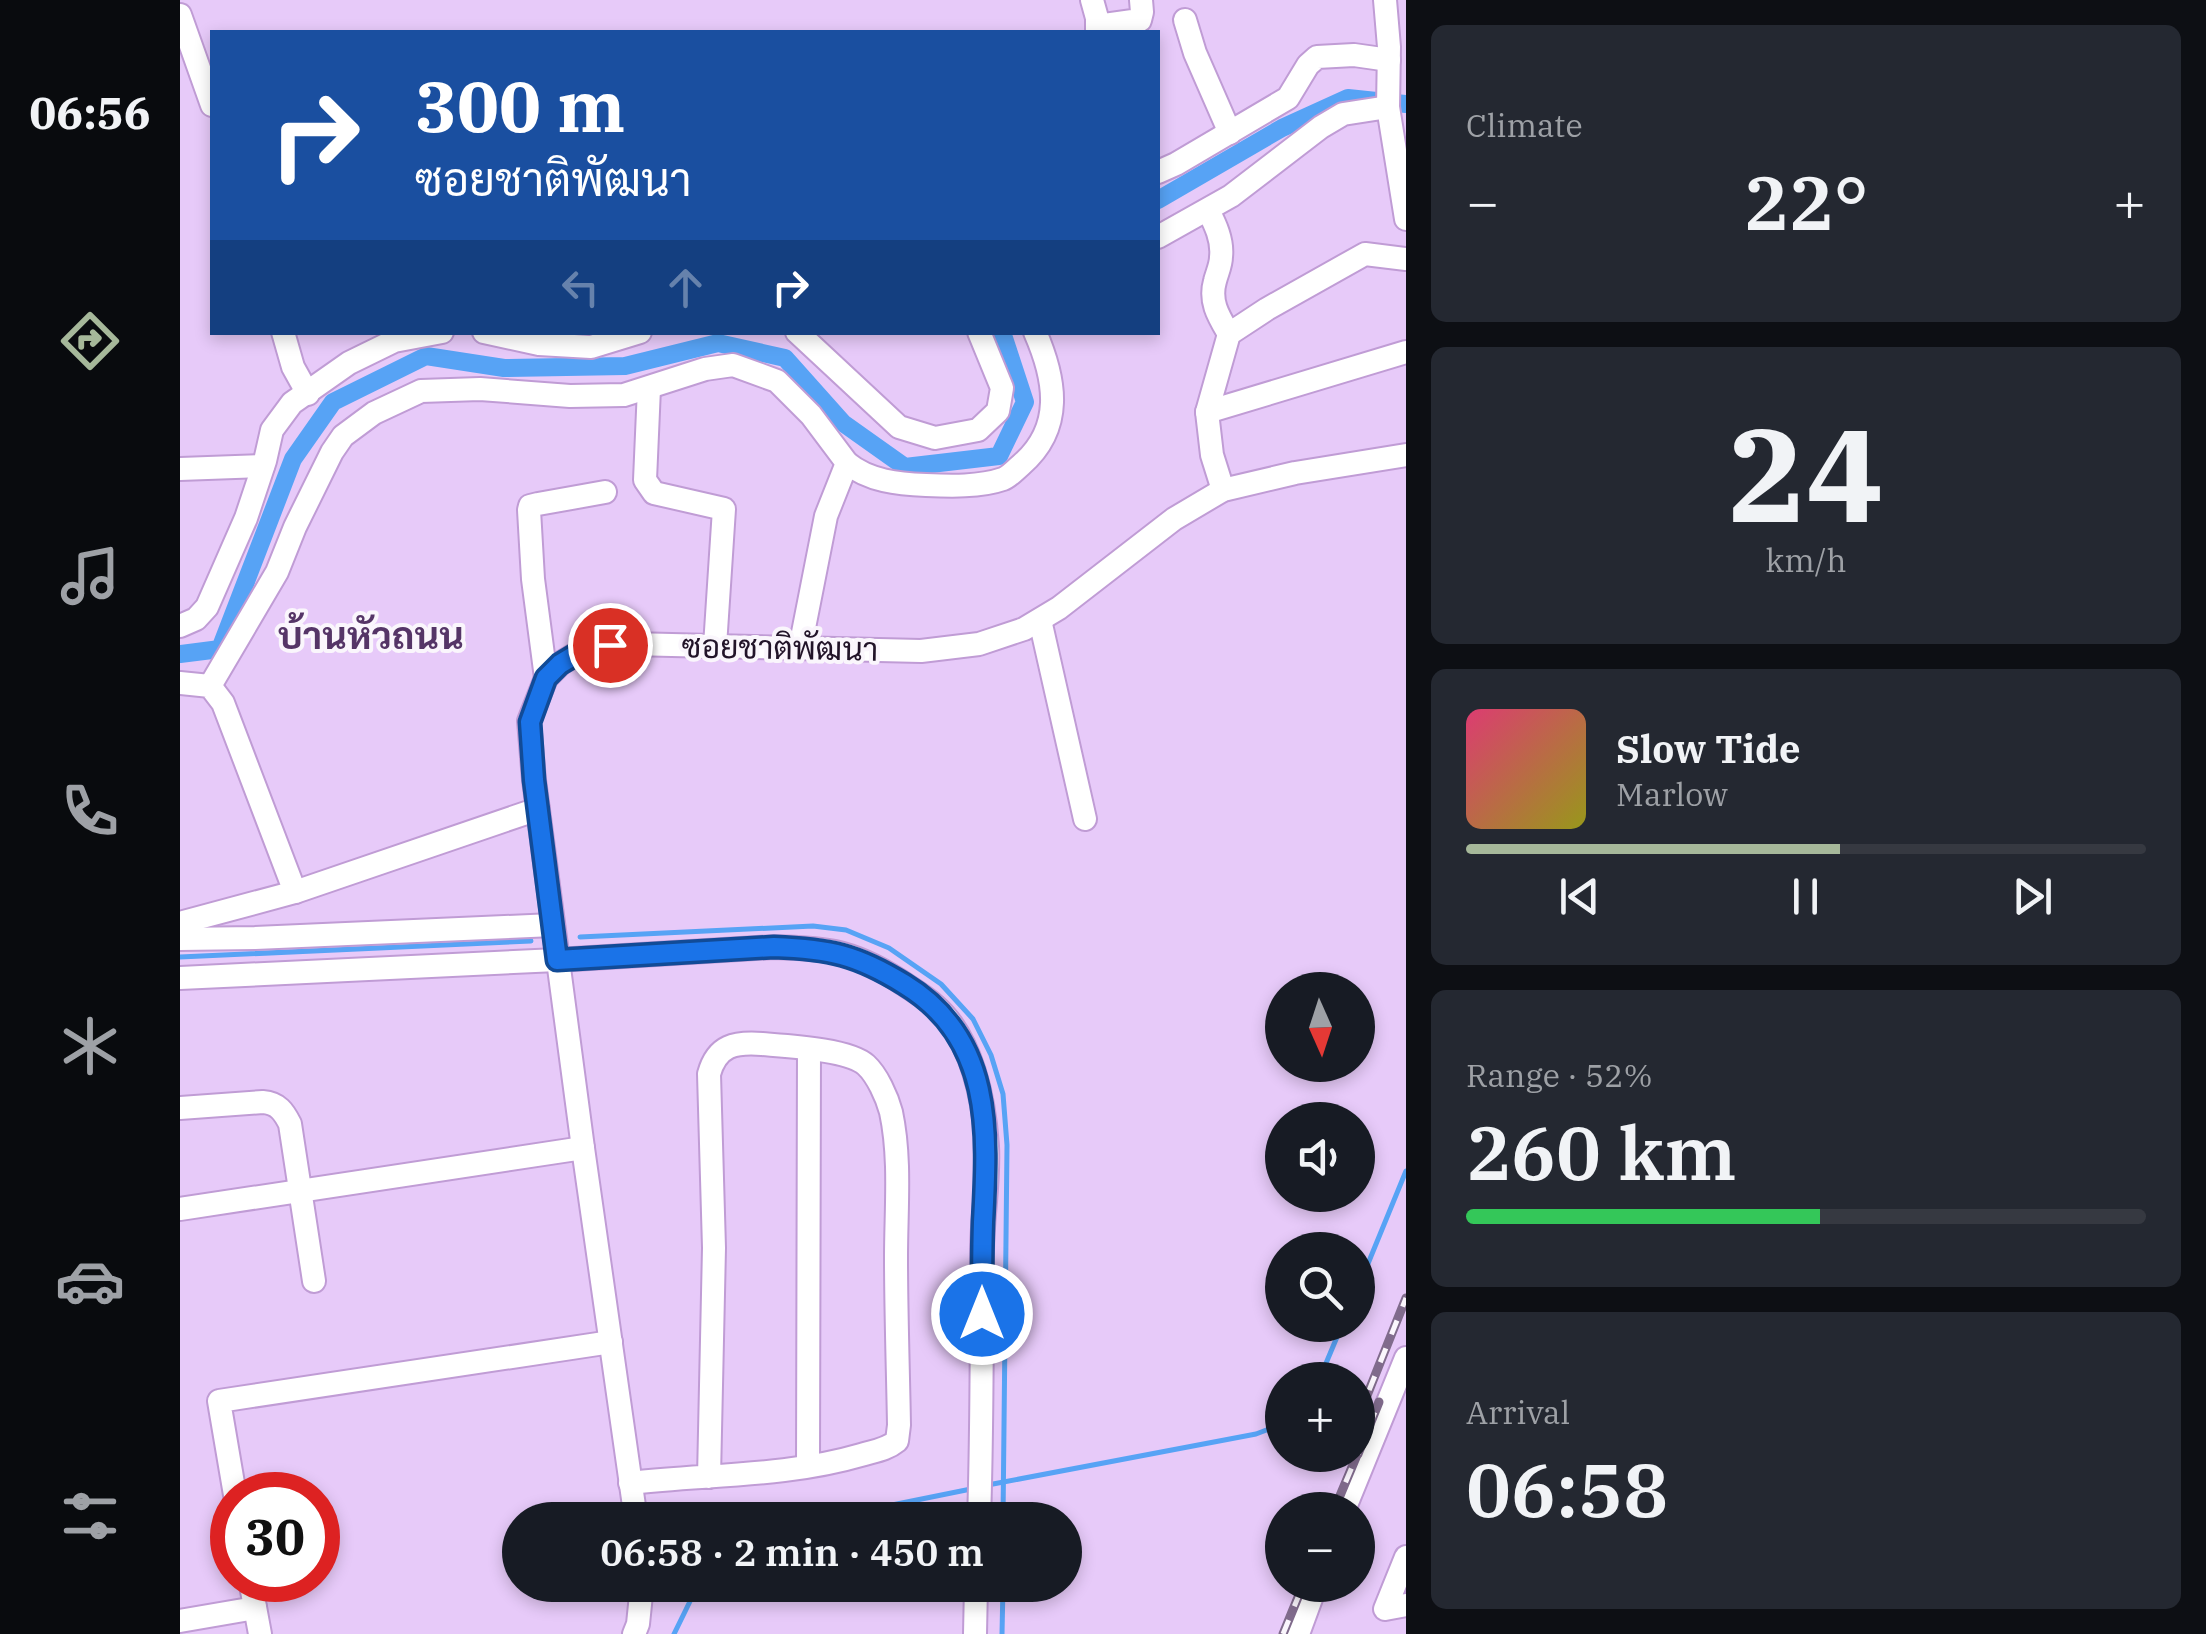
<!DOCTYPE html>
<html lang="en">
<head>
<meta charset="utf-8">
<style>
  :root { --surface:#171b24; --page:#242831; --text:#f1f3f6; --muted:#9ea1a6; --line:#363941; --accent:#a6b89a }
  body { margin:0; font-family:"IBM Plex Serif",Sarabun,serif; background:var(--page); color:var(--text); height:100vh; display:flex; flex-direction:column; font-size:38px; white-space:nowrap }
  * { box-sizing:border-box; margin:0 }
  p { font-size:32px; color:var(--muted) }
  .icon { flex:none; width:55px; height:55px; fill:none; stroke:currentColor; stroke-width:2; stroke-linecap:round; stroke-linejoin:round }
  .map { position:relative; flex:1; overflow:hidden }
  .side { display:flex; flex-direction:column; gap:25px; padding:25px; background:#0d0f14; width:800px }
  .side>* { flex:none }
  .guide { position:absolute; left:30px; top:30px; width:950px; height:305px; border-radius:0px; box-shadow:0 5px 15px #0003; background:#1a4fa0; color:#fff; overflow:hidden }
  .needle { width:65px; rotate:177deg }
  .controls { position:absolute; left:1085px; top:972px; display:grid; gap:20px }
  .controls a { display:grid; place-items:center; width:110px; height:110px; border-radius:50%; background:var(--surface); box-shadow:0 5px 15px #0003; font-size:50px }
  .speed { position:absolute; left:30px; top:1472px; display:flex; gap:20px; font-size:50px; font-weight:700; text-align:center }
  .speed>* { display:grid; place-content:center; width:130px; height:130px; border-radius:50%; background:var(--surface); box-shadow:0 5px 15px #0003; line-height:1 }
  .speed .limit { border:15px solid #d22; background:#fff; color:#111 }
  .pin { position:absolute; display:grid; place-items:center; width:85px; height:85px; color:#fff; margin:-42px; border:5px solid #fff; border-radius:50%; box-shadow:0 2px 10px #0007 }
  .me { position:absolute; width:110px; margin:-55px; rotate:0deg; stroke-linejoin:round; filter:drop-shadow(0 0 8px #0008) }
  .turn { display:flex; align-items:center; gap:35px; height:210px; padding:0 40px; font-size:45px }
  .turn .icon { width:130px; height:130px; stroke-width:2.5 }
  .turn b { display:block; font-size:70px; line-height:85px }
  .lanes { display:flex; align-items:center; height:95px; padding:0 40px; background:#0003; justify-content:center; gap:50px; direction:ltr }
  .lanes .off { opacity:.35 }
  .big { font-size:75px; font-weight:600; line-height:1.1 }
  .side .card { flex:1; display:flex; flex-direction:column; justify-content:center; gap:15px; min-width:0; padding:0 35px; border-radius:15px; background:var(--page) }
  .side .dial { align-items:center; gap:0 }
  .dial b { font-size:130px; line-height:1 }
  .song { display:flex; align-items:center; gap:30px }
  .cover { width:120px; height:120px; border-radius:15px; background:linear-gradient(135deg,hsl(340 70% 55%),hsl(60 70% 35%)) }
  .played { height:10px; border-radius:5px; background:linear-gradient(90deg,var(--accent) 55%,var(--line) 55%) }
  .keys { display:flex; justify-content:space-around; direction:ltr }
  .heat { display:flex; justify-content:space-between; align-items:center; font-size:55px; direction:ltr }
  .charge { height:15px; border-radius:8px; background:linear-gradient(90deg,#34c759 52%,var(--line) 0) }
  .trip { position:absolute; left:322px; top:1502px; width:580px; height:100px; border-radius:50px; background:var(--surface); box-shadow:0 5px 15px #0003; font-weight:600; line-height:100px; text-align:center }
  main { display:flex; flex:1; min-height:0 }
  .menu { display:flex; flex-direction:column; width:180px; justify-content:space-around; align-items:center; background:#090b0e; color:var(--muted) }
  .menu .icon { width:70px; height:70px }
  .menu .active { color:var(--accent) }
  .menu b { font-size:45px; color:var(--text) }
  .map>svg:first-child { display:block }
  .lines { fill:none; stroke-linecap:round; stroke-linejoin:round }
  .stream { stroke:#57a3f5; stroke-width:5 }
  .canal { stroke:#57a3f5; stroke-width:18 }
  .minor-casing { stroke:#c09cd5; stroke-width:26 }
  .minor { stroke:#fff; stroke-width:22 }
  .rail-casing { stroke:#806b8c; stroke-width:9 }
  .rail { stroke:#faf6fc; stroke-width:5; stroke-dasharray:15; stroke-linecap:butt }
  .route-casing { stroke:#114b97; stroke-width:25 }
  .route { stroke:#1a73e8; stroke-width:18 }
  .labels { text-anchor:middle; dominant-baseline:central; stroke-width:8; stroke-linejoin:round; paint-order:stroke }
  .street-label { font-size:32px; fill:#221429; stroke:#faf6fc }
  .quarter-label { font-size:38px; font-weight:bold; fill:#553567; stroke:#faf6fc }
</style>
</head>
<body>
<main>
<nav class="menu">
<b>06:56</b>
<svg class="icon active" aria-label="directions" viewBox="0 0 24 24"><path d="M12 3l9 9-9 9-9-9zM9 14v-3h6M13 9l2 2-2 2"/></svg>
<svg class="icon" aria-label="music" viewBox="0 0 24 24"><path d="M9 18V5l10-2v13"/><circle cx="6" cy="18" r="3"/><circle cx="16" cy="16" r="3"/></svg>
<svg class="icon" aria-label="phone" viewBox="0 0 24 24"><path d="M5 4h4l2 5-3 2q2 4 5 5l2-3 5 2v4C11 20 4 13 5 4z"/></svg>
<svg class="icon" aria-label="climate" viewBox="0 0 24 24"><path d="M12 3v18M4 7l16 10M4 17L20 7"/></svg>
<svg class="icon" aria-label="car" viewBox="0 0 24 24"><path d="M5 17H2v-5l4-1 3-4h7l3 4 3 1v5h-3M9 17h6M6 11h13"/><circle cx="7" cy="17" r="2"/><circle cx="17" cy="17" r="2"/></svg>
<svg class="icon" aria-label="filters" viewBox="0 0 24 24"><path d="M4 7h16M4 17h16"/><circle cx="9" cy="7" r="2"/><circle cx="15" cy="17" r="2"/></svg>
</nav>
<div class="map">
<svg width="1226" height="1634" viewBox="0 0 1226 1634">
  <rect width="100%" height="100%" fill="#e7caf9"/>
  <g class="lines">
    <!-- stream -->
    <g class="stream">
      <polyline points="400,937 633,926 666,930 709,948 761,984 793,1019 811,1055 823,1094 827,1145 823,1520"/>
      <polyline points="0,957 351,941"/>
      <polyline points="1178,1288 1226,1171"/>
      <polyline points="1139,1380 1162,1325"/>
      <polyline points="813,1484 1076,1434 1102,1424"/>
      <polyline points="638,1520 791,1489"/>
      <polyline points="494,1634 518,1585"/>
      <polyline points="822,1634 823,1585"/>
    </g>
    <!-- canal -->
    <g class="canal">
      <polyline points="978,200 1102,128 1168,98 1226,104"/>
      <polyline points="0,654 40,649 113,459 153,402 246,356 324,368 445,366 538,343 605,358 663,423 725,467 819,456 845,402 822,332"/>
    </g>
    <!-- minor casing -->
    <g class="minor-casing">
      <g id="minor">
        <polyline points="912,0 917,18 917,32"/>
        <polyline points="1205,0 1209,47 1208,107 1226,219"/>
        <polyline points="0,15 32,105"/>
        <polyline points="1005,20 1015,53 1050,133"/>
        <polyline points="917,26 960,20 962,12 961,0"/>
        <polyline points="978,172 996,164 1108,98 1128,65 1137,57 1174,55 1209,60"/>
        <path d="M1028 210C1035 224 1043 240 1041 257 1041 265 1037 273 1035 281 1029 302 1039 317 1049 334"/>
        <polyline points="978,237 1051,196 1141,127 1163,114 1208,107"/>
        <polyline points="103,332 113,367 128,394"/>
        <polyline points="304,332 359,344 411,347 460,332"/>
        <polyline points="617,332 719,427 755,438 798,430 818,411 822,388 799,332"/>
        <polyline points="469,388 465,480 474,493 544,509 535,646"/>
        <polyline points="1027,412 1049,334 1087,309 1185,254 1226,259"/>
        <path d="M667 463C689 481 718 484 746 485 770 486 800 487 823 479 829 477 835 470 841 465 884 428 876 380 855 332"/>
        <polyline points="0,469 83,466"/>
        <polyline points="1043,490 1032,455 1027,412 1226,352"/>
        <polyline points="860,620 905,819"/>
        <polyline points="0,626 16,619 27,607 66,518 85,461 92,430 112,403 169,363 214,341 262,332"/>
        <polyline points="366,678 353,579 349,510 350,506 358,504 425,492"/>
        <polyline points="0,683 30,686 43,703 115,892"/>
        <polyline points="30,686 97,572 115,527 152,452 163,436 194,413 241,391 300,389 390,396 444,395 525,369 553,365 597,381 631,415 667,463 646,516 620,648"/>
        <polyline points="0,923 115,892 358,809"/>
        <polyline points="0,939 75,938 373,925"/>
        <path d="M0 978 377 960 594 947C615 948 635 948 655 952 678 957 698 967 718 980 730 988 744 996 755 1006 792 1038 804 1100 807 1146 809 1181 802 1217 802 1253 802 1342 802 1431 799 1520"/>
        <path d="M0 1108 83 1102C98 1103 104 1112 110 1124L134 1281"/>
        <polyline points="0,1209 403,1148"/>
        <polyline points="628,1466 629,1049"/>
        <path d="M450 1483C527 1474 606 1477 681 1455 694 1451 706 1450 717 1441L719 1425C718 1369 716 1313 716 1257 716 1209 721 1159 711 1112 707 1097 697 1075 686 1065 669 1049 606 1046 582 1044 555 1042 537 1045 529 1074L534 1248 529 1477"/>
        <polyline points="55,1495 39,1401 431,1342"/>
        <polyline points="1164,1510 1226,1358"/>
        <polyline points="456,1520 403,1148 354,780 349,721 366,678 381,663 410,646 451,644 741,651 799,644 844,629 879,608 994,519 1043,490 1115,473 1226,455"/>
        <polyline points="1226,1557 1205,1609 1226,1605"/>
        <polyline points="70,1580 80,1634"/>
        <polyline points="0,1621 75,1608"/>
        <polyline points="454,1634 458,1624 462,1585"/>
        <polyline points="795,1634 796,1585"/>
        <polyline points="1118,1634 1136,1585"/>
      </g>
    </g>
    <!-- minor -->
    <use href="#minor" class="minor"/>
    <!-- rail casing -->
    <g class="rail-casing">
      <g id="rail">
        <polyline points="1178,1418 1226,1298"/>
        <polyline points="1178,1454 1199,1402"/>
        <polyline points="1154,1510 1177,1455"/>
        <polyline points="1103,1634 1123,1585"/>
      </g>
    </g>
    <!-- rail -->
    <use href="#rail" class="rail"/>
  </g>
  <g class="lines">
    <!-- route casing -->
    <g class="route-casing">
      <path id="route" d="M430 645 410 646 380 664 366 678 350 722 354 780 377 960 594 947C650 949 677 955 724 984 813 1038 808 1131 803 1222 802 1253 802 1284 802 1314"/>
    </g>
    <!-- route -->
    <use href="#route" class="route"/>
  </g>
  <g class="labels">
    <!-- street labels -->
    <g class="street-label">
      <text transform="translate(600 647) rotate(1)">ซอยชาติพัฒนา</text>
    </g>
    <!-- quarter labels -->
    <g class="quarter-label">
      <text x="191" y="634">บ้านหัวถนน</text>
    </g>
  </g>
</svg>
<div class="controls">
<a><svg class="needle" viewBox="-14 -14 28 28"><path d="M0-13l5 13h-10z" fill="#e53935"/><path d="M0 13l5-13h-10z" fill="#9ea1a6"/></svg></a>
<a><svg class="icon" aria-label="sound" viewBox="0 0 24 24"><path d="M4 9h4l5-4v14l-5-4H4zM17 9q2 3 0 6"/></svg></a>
<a><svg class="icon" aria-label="search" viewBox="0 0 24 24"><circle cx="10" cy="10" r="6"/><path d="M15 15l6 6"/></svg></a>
<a>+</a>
<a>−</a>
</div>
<div class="speed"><div class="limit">30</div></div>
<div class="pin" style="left:430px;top:645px;background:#d93025"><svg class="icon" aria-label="arrive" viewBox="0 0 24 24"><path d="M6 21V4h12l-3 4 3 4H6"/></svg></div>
<svg class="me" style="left:802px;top:1314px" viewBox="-20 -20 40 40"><circle r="17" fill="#1a73e8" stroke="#fff" stroke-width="3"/><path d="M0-11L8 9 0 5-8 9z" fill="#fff"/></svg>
<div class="trip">06:58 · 2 min · 450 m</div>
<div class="guide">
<div class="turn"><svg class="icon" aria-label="right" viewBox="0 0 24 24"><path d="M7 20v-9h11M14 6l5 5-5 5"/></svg><div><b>300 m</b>ซอยชาติพัฒนา</div></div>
<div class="lanes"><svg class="icon off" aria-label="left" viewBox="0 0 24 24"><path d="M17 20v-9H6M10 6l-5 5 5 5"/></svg><svg class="icon off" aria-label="ahead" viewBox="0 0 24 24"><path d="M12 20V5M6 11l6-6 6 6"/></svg><svg class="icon" aria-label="right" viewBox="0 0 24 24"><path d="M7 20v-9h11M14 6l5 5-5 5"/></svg></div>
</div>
</div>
<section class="side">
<div class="card"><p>Climate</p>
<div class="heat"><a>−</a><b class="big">22°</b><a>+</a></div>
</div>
<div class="card dial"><b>24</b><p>km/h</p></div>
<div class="card">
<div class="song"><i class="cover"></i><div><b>Slow Tide</b><p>Marlow</p></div></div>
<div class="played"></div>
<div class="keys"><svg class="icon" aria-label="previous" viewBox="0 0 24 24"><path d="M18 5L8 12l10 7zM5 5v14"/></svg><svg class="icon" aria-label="pause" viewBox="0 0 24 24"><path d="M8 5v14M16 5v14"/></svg><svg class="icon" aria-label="next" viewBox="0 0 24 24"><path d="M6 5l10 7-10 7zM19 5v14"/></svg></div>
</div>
<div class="card"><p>Range · 52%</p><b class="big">260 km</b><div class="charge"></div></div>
<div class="card"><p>Arrival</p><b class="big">06:58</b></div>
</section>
</main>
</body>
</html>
